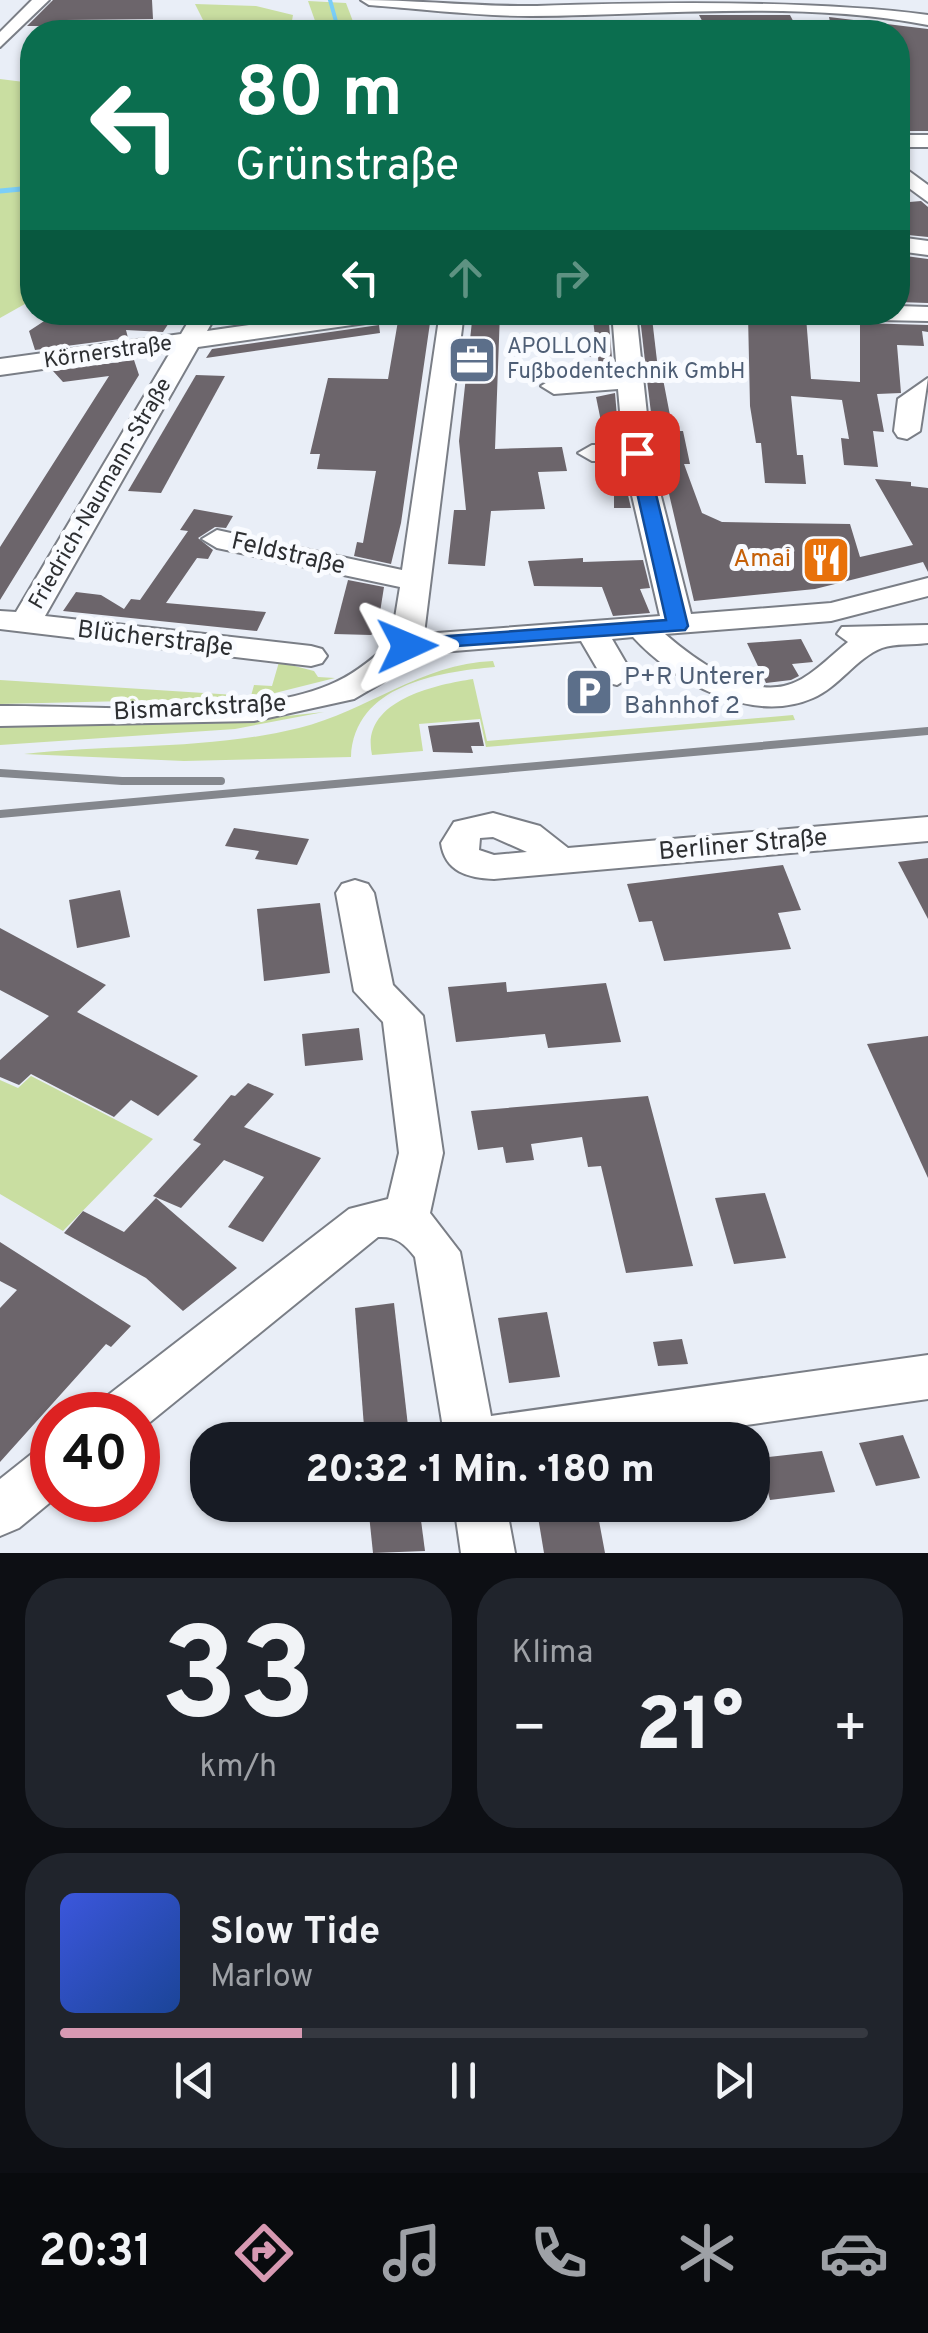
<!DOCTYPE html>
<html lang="de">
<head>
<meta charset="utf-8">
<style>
  :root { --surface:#171b24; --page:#20242c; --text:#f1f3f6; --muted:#9ea1a6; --line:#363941; --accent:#d799b2 }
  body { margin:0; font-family:Overpass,sans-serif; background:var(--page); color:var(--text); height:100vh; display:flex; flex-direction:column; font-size:38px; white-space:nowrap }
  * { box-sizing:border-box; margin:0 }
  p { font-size:32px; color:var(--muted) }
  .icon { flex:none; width:55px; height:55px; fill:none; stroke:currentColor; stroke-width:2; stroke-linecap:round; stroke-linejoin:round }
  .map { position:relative; height:1553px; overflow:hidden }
  .sheet { display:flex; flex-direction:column; gap:25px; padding:25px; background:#0d0f14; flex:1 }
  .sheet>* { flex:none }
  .guide { position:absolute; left:20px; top:20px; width:890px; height:305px; border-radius:40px; box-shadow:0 2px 8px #0004; background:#0b6e4f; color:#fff; overflow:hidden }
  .speed { position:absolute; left:30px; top:1392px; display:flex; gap:20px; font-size:50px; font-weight:700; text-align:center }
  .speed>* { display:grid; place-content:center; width:130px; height:130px; border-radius:50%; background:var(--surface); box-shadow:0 2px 8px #0004; line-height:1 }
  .speed .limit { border:15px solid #d22; background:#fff; color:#111 }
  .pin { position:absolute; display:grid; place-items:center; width:85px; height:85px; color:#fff; margin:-42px; border-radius:20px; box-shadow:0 5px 15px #0006 }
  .me { position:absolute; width:110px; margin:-55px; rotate:89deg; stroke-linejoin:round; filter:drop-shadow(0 0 8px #0008) }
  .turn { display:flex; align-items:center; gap:35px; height:210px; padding:0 50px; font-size:45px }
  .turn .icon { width:130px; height:130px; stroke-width:2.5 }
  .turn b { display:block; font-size:70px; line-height:85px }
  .lanes { display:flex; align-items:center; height:95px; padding:0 50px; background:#0003; justify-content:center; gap:50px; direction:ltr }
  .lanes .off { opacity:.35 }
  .big { font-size:75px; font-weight:800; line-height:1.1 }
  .sheet .card { flex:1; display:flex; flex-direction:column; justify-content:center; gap:15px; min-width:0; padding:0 35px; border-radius:40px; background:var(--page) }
  .sheet .dial { align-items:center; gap:0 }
  .dial b { font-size:130px; line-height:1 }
  .song { display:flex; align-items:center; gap:30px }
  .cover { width:120px; height:120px; border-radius:15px; background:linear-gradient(135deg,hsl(230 70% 55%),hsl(220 70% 35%)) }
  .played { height:10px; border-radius:5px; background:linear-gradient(90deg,var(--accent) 30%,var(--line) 30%) }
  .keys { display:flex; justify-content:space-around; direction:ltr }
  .heat { display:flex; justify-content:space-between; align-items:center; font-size:55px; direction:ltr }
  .sheet .tiles { flex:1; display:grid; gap:25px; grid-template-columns:1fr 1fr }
  .card:last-child { grid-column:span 2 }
  .trip { position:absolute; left:190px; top:1422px; width:580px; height:100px; border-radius:40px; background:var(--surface); box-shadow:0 2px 8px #0004; font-weight:800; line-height:100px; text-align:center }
  .dock { display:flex; height:160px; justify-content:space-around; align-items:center; background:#090b0e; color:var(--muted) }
  .dock .icon { width:70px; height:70px }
  .dock .selected { color:var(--accent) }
  .dock b { font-size:45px; color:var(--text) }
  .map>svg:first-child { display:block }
  .green { fill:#c9dea1 }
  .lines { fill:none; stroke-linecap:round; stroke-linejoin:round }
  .stream-far1 { stroke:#7bcef7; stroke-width:4 }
  .stream { stroke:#7bcef7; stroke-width:5 }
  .building { fill:#6c656b }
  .minor-casing { stroke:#7a7e86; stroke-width:4 }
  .minor { fill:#fff; fill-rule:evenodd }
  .rail { stroke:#84878d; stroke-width:8 }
  .route { fill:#1a73e8; stroke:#114b97; stroke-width:2.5 }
  .labels { text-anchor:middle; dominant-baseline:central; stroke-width:10; stroke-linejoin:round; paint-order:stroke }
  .far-service-label { font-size:22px; fill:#4e5e75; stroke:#f9fbff; text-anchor:start }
  .far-street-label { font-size:22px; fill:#2d2f32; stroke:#f9fbff }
  .street-label { font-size:25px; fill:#2d2f32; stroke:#f9fbff }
  .food-label { font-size:25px; fill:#c56008; stroke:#f9fbff; text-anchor:end }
  .service-label { font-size:25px; fill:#4e5e75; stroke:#f9fbff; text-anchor:start }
</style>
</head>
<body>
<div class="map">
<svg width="928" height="1553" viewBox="0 0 928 1553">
  <rect width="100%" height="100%" fill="#e9eef7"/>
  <!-- green -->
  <g class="green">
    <polygon points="308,1 346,3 357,32 319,32"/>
    <polygon points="195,4 256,6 293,15 290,32 209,32"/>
    <polygon points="0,79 32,83 32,300 0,318"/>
    <path d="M493 661 495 667C438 672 354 685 351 757L184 761 24 754C115 744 210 750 299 728 368 711 420 664 493 661Z"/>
    <polygon points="279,662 314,671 318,677 335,678 255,698 0,704 0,680 251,696 254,685 272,686"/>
    <path d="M473 679 487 741 793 715 795 720 486 747 480 719 419 724 423 751 372 755C360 701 434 685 473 679Z"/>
    <polygon points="324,712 235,729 0,745 0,725 240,721"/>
    <polygon points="31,1076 153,1139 63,1231 0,1194 0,1080 18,1088"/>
  </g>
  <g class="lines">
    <!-- stream-far1 -->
    <polyline class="stream-far1" points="330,0 339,32"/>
    <!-- stream -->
    <polyline class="stream" points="0,191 32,188"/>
  </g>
  <!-- building -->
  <g class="building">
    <polygon points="53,0 152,0 153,19 66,20 60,26 27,26"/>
    <polygon points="699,15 790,15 799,32 708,32"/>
    <polygon points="829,17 928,29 928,131 898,131 898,32 832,32"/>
    <polygon points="921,201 928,207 928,237 898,234 898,203"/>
    <polygon points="898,255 928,259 928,303 898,302"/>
    <polygon points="58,312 176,312 163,332 126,330 128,338 35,350 29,331"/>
    <polygon points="232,312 308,312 226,324"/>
    <polygon points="473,312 500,312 495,449 562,447 567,471 538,472 545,509 491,511 485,566 448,564 454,510 466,510 459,441"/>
    <polygon points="592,312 608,312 613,370 599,371 598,357 582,357 582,336 595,336"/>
    <polygon points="748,315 806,317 811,379 860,382 860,323 928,325 928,332 922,331 924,346 897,345 901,393 877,394 884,432 873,431 878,467 844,465 841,438 849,439 842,400 791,396 797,455 803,455 806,484 765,483 761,443 756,443 750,406"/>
    <polygon points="411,316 431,316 401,523 391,564 354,556 357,542 363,543 376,471 317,469 320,454 310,454 328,378 388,379 398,321"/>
    <polygon points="640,317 652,318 659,378 647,379"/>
    <polygon points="379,325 380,333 206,358 212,349"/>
    <polygon points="134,360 139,375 0,600 0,547 109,376 63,382 53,371"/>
    <polygon points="196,375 225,376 161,493 128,491"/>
    <polygon points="663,379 673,431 683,431 690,464 684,464 702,513 722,522 850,524 860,557 913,545 875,479 911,482 911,486 928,488 928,572 923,562 815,589 694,601 652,421 647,380"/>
    <polygon points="615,393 619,441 605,441 596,397"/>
    <polygon points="610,465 621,465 631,508 614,508 614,473"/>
    <polygon points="194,509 233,516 226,528 215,527 198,538 213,550 208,559 197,558 166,603 266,612 257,631 63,611 76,592 101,595 124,609 131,599 140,600 188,531 180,530"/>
    <polygon points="583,558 583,562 643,560 650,588 640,589 650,613 613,616 602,587 534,586 528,561"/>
    <polygon points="348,580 384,587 377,631 371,635 334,634"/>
    <polygon points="801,639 813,662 792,664 799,676 791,680 766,683 747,643"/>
    <polygon points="479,722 484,746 471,746 473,753 433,752 428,726"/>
    <polygon points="234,828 309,839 297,865 255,859 259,851 225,846"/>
    <polygon points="928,858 928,919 898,862"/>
    <polygon points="783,865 801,910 778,913 791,949 664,961 652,921 639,922 627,884"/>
    <polygon points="120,890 130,937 77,948 69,900"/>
    <polygon points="320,903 330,973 264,981 257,909"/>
    <polygon points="0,928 106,985 77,1012 198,1076 158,1116 131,1100 114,1117 31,1074 19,1085 0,1077 0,1060 49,1016 0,990"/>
    <polygon points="506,982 507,992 606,983 621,1042 548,1048 545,1034 456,1042 448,987"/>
    <polygon points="359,1028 363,1060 305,1066 302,1034"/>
    <polygon points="928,1036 928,1178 867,1044"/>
    <polygon points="248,1083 274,1094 244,1127 321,1158 263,1242 228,1227 264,1177 224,1160 181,1208 153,1196 201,1144 193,1140 231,1095 235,1096"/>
    <polygon points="648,1096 693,1266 626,1273 601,1166 588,1167 582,1137 531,1144 534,1160 506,1163 503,1147 478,1150 471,1111"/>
    <polygon points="765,1193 786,1258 734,1264 715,1198"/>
    <polygon points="156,1198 237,1268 183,1311 146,1278 64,1233 83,1211 124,1232"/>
    <polygon points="0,1242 131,1326 111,1347 106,1344 0,1462 0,1308 17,1290 0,1281"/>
    <polygon points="394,1303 408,1426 364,1427 355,1308"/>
    <polygon points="547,1312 560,1377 509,1383 498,1318"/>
    <polygon points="682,1339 688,1364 658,1366 653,1342"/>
    <polygon points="903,1435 920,1478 876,1486 859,1443"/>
    <polygon points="822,1451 835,1492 770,1500 759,1458"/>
    <polygon points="368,1505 419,1505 425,1551 373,1553"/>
    <polygon points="536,1505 596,1505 605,1553 544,1553"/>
  </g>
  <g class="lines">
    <!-- minor casing -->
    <g class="minor-casing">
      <g id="minor">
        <polygon points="32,0 49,0 0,47 0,32"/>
        <path d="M361 0C419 0 479 7 537 6 656 2 815 0 928 15V25C801 0 660 15 530 16 477 16 422 9 369 5Z"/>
        <rect x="898" y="135" width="30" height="12"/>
        <polygon points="898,163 928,185 928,202 898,180"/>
        <polygon points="898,237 928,241 928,255 898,251"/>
        <polygon points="898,306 928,307 928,321 829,319 817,312 898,312"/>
        <polygon points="194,312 218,312 207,331 338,312 406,312 394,319 198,347 45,616 311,646 322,649 327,656 322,663 311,666 0,629 0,611 16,612 171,351 0,375 0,359 181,334"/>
        <path d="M440 312H464L424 634 660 616 624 461H592L578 453 592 445H623L618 389 554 394 541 386 554 378 617 374 612 312H636L652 461 691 614 831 603 928 578V596L831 621 665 634C694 659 743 695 784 686 808 681 829 657 848 642L837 634 842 627 928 625V643C914 645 895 643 882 648 856 658 839 687 813 698 752 725 674 682 633 637L612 639 633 675 617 685 605 682 581 641 416 654 383 682 354 699 254 721 0 726V706C93 705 243 721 329 685 352 676 373 659 391 642L400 587 217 548 202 539 217 530 402 570Z"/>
        <polygon points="928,378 920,431 907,439 898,437 894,431 898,399"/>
        <path d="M493 813 540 826 568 848 928 817V841L494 879C468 878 445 872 441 843L454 822ZM493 837 527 852 494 855 479 850 480 838Z"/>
        <path d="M355 880 368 884 374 893 393 985 423 1016 443 1153 430 1213 460 1252 491 1416 928 1355V1399L642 1440H445L415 1257C404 1243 396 1236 378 1237L139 1431 138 1415H96L103 1399 349 1209 388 1199 399 1153 383 1022 354 991 336 893 342 884Z"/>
        <polygon points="52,1445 53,1500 19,1528 0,1536 0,1479 34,1452"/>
        <polygon points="454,1505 506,1505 515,1553 461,1553"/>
      </g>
    </g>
    <!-- minor -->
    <use href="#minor" class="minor"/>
    <!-- rail -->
    <g class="rail">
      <polyline points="0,773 122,781 221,781"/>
      <polyline points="0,814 928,731"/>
    </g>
  </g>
  <!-- route -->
  <polygon class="route" points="637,447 646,453 688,626 685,630 400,650 400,641 407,639 666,620 628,453"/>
  <!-- icons -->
  <defs>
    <g id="office-square" transform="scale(2.5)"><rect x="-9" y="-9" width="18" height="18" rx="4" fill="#5c6f8a" stroke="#f9fbff"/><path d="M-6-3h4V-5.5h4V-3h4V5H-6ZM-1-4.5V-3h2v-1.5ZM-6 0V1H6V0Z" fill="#fff"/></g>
    <g id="restaurant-square" transform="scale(2.5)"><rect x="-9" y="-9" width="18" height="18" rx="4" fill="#e8710a" stroke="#f9fbff"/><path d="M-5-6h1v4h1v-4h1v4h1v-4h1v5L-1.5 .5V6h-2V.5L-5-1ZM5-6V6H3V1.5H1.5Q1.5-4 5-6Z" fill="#fff"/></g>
    <g id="parking-square" transform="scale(2.5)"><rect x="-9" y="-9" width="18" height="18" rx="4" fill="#5c6f8a" stroke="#f9fbff"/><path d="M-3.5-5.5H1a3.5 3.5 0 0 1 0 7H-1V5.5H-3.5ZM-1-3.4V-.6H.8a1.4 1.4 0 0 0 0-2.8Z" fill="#fff"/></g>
  </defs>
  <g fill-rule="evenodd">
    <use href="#office-square" x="472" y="360"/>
    <use href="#restaurant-square" x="826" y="560"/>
    <use href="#parking-square" x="589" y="692"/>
  </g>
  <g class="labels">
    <!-- far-service labels -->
    <g class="far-service-label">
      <text x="507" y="347">APOLLON<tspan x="507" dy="25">Fußbodentechnik GmbH</tspan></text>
    </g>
    <!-- far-street labels -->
    <g class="far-street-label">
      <text transform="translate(108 353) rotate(-8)">Körnerstraße</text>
      <text transform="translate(101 494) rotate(-60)">Friedrich-Naumann-Straße</text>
    </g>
    <!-- street labels -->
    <g class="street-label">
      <text transform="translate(288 555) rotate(13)">Feldstraße</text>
      <text transform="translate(155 640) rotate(7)">Blücherstraße</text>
      <text transform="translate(200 709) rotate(-3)">Bismarckstraße</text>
      <text transform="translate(743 846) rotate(-5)">Berliner Straße</text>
    </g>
    <!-- food labels -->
    <g class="food-label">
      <text x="791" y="560">Amai</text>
    </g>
    <!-- service labels -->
    <g class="service-label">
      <text x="624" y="678">P+R Unterer<tspan x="624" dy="29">Bahnhof 2</tspan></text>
    </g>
  </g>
</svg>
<div class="speed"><div class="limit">40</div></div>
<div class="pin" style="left:637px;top:453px;background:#d93025"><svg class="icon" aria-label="arrive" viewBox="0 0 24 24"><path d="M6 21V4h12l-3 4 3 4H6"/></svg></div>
<svg class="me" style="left:407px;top:646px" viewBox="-20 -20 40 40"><path d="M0-17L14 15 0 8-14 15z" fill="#1a73e8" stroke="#fff" stroke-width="4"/></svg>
<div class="trip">20:32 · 1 Min. · 180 m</div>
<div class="guide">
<div class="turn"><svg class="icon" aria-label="left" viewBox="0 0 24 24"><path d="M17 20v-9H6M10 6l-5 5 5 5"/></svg><div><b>80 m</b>Grünstraße</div></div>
<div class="lanes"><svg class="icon" aria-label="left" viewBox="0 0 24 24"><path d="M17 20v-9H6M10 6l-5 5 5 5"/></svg><svg class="icon off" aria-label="ahead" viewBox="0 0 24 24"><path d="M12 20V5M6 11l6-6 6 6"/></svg><svg class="icon off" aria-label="right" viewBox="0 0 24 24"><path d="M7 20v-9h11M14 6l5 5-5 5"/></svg></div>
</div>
</div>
<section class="sheet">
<div class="tiles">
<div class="card dial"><b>33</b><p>km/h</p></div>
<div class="card"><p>Klima</p>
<div class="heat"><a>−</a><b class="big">21°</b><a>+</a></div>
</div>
<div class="card">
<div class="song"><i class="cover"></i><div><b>Slow Tide</b><p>Marlow</p></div></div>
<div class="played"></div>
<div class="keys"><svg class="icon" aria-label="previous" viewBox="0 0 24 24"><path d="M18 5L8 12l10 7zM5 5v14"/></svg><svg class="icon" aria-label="pause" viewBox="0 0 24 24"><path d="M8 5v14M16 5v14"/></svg><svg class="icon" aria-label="next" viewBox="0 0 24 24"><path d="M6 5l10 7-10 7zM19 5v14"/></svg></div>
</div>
</div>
</section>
<nav class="dock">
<b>20:31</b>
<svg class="icon selected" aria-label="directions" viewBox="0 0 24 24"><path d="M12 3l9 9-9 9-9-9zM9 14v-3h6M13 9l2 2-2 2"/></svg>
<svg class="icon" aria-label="music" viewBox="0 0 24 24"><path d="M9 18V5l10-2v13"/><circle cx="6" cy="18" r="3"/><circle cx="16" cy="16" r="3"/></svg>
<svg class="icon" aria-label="phone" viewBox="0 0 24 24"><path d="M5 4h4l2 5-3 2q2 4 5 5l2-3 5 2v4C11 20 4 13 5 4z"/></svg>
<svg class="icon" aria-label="climate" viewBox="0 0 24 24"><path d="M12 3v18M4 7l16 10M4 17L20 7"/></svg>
<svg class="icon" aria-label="car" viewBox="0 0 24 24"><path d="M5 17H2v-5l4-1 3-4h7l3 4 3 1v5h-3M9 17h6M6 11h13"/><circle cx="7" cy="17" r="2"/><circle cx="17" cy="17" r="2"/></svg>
</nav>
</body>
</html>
